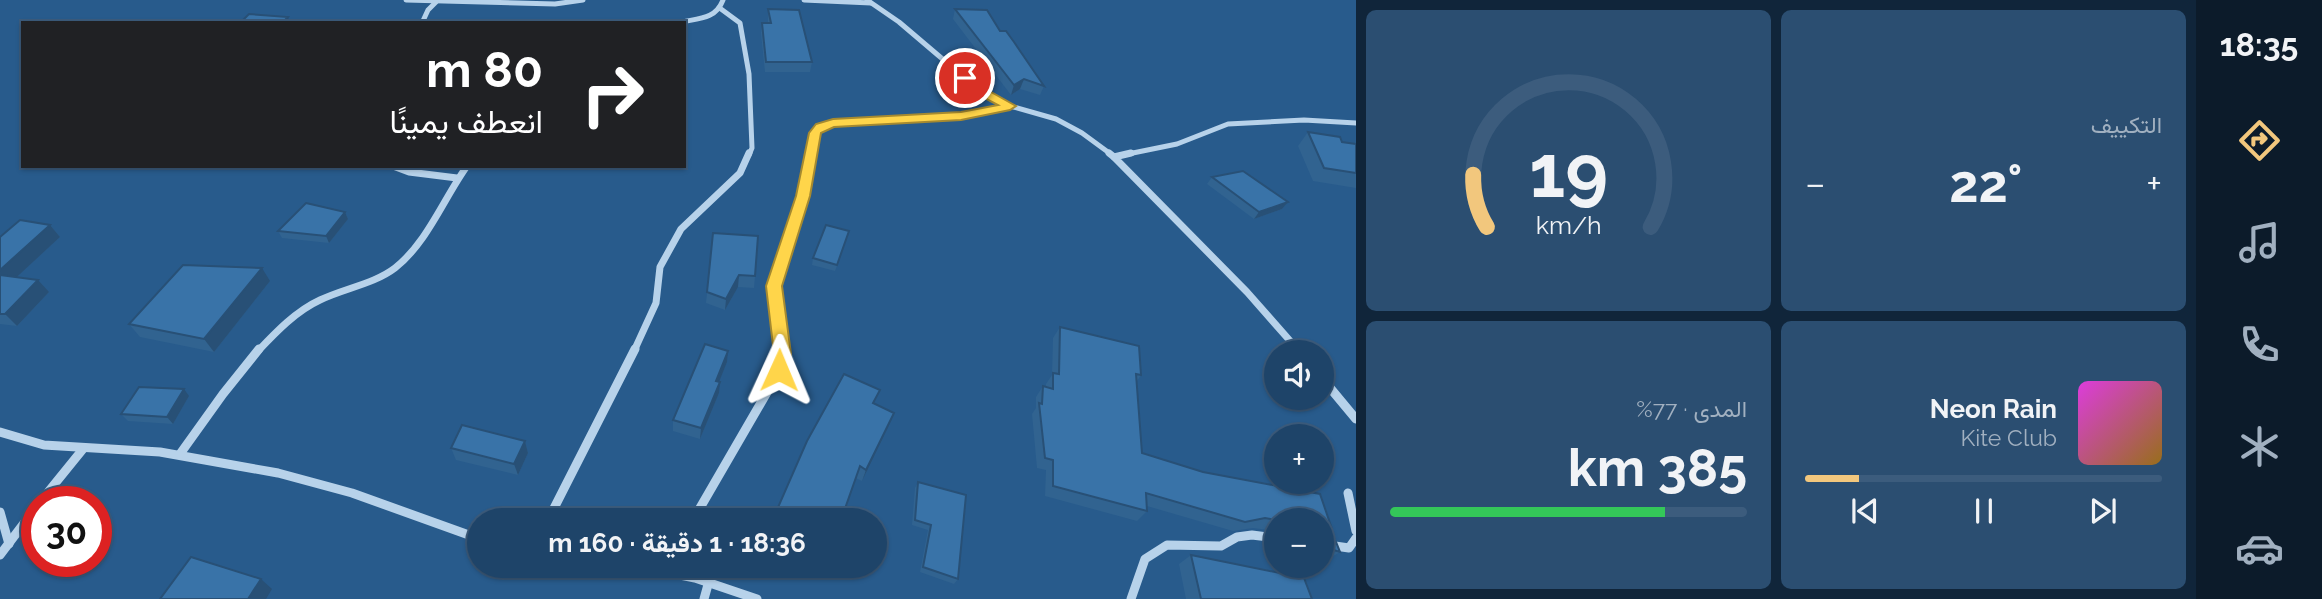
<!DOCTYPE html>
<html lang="ar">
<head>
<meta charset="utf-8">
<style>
  :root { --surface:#1e4469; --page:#2b4e71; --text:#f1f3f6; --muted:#a1b0c0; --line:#3c5c7d; --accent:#f2c77d }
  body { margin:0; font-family:Raleway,Vazirmatn,sans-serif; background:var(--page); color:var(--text); direction:rtl; height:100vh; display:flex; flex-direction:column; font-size:26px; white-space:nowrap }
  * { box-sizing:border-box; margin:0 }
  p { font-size:23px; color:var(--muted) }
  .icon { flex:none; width:38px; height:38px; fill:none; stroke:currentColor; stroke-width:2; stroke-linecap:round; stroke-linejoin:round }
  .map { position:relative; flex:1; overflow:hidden; direction:ltr }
  .side { display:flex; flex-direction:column; gap:10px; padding:10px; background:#10253a; width:840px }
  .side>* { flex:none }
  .hud { position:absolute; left:21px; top:21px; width:665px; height:147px; border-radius:0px; box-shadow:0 2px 5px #0004,0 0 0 2px var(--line); direction:rtl; background:#202124; color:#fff; overflow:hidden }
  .controls { position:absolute; left:1264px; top:340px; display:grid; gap:14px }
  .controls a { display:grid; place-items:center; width:70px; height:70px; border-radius:50%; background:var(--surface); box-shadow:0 2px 5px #0004,0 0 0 2px var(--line); font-size:35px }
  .speed { position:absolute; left:21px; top:486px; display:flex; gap:14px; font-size:35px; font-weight:700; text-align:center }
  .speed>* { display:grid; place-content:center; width:91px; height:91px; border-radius:50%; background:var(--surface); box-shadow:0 2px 5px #0004,0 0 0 2px var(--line); line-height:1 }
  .speed .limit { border:10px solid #d22; background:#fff; color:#111 }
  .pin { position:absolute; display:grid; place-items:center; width:60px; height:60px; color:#fff; margin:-30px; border:4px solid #fff; border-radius:50%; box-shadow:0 2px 7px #0007 }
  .me { position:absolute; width:77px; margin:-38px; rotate:1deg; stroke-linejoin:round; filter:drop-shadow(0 0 5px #0008) }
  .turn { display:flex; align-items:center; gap:24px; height:147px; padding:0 28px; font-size:32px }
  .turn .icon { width:91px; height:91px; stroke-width:2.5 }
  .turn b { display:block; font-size:49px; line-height:60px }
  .big { font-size:52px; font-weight:700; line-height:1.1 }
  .side .widget { flex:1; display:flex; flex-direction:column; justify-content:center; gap:10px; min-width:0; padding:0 24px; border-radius:10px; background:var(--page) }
  .side .dial { align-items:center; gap:0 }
  .dial svg { height:182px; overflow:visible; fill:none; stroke:var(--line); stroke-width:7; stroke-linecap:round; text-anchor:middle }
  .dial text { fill:var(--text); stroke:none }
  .song { display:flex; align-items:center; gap:21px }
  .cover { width:84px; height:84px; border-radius:10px; background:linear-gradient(135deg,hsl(300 70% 55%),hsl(40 70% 35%)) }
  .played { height:7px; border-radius:4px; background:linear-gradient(90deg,var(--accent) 15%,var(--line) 15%) }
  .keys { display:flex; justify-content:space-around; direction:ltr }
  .heat { display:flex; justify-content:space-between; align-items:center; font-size:38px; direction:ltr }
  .charge { height:10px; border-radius:5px; background:linear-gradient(90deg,#34c759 77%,var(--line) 0) }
  .side .tiles { flex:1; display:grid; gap:10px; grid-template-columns:repeat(2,1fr) }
  .trip { position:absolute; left:467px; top:508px; width:420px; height:70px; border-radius:35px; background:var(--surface); box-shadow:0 2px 5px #0004,0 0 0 2px var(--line); font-weight:700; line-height:70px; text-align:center; direction:rtl }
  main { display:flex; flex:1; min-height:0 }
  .dock { display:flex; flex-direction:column; width:126px; justify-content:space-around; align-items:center; background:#0c1b2a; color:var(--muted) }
  .dock .icon { width:49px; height:49px }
  .dock .active { color:var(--accent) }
  .dock b { font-size:32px; color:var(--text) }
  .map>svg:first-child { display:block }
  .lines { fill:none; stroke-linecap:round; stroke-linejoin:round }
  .minor-far2 { stroke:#b7d2ea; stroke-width:5 }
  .minor-far1 { stroke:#b7d2ea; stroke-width:7 }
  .minor { stroke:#b7d2ea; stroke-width:9 }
  .wall { fill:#316390 }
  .shaded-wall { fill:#285076 }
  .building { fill:#3973a8; stroke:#285076; stroke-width:2 }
  .route { fill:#ffd54a; stroke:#a68a30; stroke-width:2 }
</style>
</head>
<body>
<main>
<nav class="dock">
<b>18:35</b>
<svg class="icon active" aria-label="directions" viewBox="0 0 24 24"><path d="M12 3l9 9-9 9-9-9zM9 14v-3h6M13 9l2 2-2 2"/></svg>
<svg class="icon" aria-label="music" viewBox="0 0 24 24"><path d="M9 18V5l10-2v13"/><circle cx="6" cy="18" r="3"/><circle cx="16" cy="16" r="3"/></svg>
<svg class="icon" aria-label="phone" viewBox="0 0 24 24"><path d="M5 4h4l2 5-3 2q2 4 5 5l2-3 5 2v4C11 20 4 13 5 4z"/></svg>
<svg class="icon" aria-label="climate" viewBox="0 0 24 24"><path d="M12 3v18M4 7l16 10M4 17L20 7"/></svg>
<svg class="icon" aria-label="car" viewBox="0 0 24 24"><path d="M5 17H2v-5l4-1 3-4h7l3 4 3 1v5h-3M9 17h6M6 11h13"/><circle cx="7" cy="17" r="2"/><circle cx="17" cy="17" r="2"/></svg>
</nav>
<section class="side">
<div class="tiles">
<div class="widget"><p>التكييف</p>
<div class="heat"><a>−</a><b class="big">22°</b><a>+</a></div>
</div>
<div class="widget dial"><svg viewBox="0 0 100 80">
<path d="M14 69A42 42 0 1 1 86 69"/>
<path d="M14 69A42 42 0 0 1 8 46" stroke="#f2c77d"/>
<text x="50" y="56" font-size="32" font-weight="700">19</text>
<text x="50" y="72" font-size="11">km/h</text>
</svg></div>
<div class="widget">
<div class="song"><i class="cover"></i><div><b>Neon Rain</b><p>Kite Club</p></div></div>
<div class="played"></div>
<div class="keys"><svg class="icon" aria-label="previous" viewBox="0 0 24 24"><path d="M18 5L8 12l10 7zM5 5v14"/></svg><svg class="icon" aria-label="pause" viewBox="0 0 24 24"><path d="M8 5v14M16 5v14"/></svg><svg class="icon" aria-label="next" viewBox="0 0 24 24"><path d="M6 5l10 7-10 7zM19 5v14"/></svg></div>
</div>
<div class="widget"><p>المدى · 77%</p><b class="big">385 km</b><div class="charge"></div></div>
</div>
</section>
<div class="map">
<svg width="1356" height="599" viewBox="0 0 1356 599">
  <rect width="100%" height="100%" fill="#285b8c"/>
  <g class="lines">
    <!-- minor-far2 -->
    <g class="minor-far2">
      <polyline points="406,0 555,4 583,0"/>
      <polyline points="804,0 871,3"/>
      <polyline points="867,0 899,22 979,90 1010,106 1056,119 1082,133 1112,155"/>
      <polyline points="721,9 740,23 749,74 752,148 749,155"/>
      <polyline points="422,23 428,10 436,2"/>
      <path d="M677 23C696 18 715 21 723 0"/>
      <path d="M811 155C814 137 814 129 833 123L961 116 1010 106"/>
      <polyline points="1123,155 1177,144 1228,124 1304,120 1356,123"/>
    </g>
    <!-- minor-far1 -->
    <g class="minor-far1">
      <polyline points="1109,153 1114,157"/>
      <polyline points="1131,153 1114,157 1247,292 1299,351"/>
      <polyline points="393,166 409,172 457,178"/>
      <path d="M258 351C276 332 296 311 320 300 345 288 374 284 395 268 427 243 444 198 467 166"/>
      <polyline points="634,351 656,303 660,267 681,229 740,173 749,153"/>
      <polyline points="782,351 774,286 803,196 811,153"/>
    </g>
    <!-- minor -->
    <g class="minor">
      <polyline points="1298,349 1300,352"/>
      <polyline points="1321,377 1356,419"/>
      <polyline points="0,432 44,445 160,452 278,473 352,493 480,539"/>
      <polyline points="180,454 223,394 259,349"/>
      <polyline points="1348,493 1356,531"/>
      <polyline points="40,502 83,449"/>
      <polyline points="0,512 9,544"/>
      <polyline points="548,520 635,349"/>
      <polyline points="693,520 780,370 781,349"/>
      <polyline points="1321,544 1349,548 1356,538"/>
      <polyline points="0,555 37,506"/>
      <polyline points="630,565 695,578 757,599"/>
      <polyline points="704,599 709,581"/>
      <polyline points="1131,599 1145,559 1167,545 1221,546 1237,537 1252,535 1276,538"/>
    </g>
  </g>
  <!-- wall -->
  <g class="wall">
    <polygon points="768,9 812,62 810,72 765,72 761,33 762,23 768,23"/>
    <polygon points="955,9 1000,31 1044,86 1040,95 1020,89 1011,95 953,19"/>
    <polygon points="1308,132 1342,142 1356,144 1356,188 1313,181 1298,146"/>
    <polygon points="1212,177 1288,202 1282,209 1254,219 1207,184"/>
    <polygon points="345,212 348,219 329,243 282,238 278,231"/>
    <polygon points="50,225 60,237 16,277 49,292 17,326 0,324 0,237"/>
    <polygon points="713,233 755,276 754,288 738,287 725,310 706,303"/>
    <polygon points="847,238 835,271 812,265 813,258"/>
    <polygon points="270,281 214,352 140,337 129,324"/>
    <polygon points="1060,327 1139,346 1141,375 1137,381 1142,453 1203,472 1320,494 1332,529 1329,537 1336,542 1340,552 1325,561 1321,560 1321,520 1276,520 1276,531 1253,528 1233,531 1147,506 1147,511 1137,521 1045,496 1046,470 1037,468 1032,414 1036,408 1036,397 1043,386 1046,387 1046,384 1052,375 1053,338"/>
    <polygon points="727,362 719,381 719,393 700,439 673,431 673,420"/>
    <polygon points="189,396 173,424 128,421 121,414"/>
    <polygon points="875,404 889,425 862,481 856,478 841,520 774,520 776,512"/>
    <polygon points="525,441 528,453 518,475 456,460 451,448"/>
    <polygon points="918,482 958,579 954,584 920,572 928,530 912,525 915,488"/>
    <polygon points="1191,555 1312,599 1186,599 1179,564"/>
  </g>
  <!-- shaded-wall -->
  <g class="shaded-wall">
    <polygon points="288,17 290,23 282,23"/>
    <polygon points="1024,79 1020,89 1011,95 1014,85"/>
    <polygon points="1288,202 1282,209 1254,219 1259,212"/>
    <polygon points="345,212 348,219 329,243 326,236"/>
    <polygon points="50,225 60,237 7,286 0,279 0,270"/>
    <polygon points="262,268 270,281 214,352 204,339"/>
    <polygon points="739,275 738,287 725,310 726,299"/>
    <polygon points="38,280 49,292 17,326 5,314"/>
    <polygon points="728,351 727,362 715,392 716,381"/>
    <polygon points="720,382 719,393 700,439 701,428"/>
    <polygon points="184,389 189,396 173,424 167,417"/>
    <polygon points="894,413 889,425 862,481 866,470"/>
    <polygon points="525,441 528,453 518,475 514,464"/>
    <polygon points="261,579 272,589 266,599 248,599"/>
  </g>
  <!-- building -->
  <g class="building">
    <polygon points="768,9 799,10 812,62 766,62 762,23 771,23"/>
    <polygon points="955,9 987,10 1000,31 1006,31 1014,42 1044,86 1024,79 1014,85"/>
    <polygon points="249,14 288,17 282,23 240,23"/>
    <polygon points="1308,132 1340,137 1342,142 1356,144 1356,173 1324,168"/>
    <polygon points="1243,171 1288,202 1259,212 1212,177"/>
    <polygon points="306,203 345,212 326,236 278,231"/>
    <polygon points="20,220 50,225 0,270 0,237"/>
    <polygon points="826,225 849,231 837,265 813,258"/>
    <polygon points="713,233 758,236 755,276 739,275 726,299 707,292"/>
    <polygon points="183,265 262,268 204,339 129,324"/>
    <polygon points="0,275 38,280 5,314 0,314"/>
    <polygon points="1060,327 1139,346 1141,375 1136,374 1142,453 1203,472 1320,494 1332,529 1329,537 1336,542 1340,552 1321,546 1321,520 1276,520 1265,518 1245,522 1146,493 1147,511 1053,486 1053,460 1045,458 1039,403 1042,404 1043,386 1053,389 1053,373 1059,374"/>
    <polygon points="705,344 728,351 716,381 720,382 701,428 673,420"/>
    <polygon points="844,374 880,390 873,403 894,413 866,470 860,466 841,520 793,520 776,512 807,441"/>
    <polygon points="139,387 184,389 167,417 121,414"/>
    <polygon points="462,425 525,441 514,464 451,448"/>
    <polygon points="918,482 966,495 958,579 923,567 931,525 915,520"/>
    <polygon points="1191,555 1304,578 1312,599 1201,599"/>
    <polygon points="191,557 261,579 248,599 160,599"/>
  </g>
  <!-- route -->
  <polygon class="route" points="961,76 970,76 984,88 1016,106 1010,110 961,120 834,127 821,133 810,196 782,286 791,354 786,375 773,375 771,370 774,354 766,286 796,196 809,133 816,124 833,119 961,112 998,105 975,93 961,81"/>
</svg>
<div class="controls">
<a><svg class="icon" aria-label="sound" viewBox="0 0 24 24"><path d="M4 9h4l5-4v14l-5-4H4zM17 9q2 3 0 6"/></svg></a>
<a>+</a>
<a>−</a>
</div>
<div class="speed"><div class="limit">30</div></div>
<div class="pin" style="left:965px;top:78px;background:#d93025"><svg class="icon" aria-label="arrive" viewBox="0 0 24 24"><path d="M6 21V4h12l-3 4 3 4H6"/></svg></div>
<svg class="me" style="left:779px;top:370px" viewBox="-20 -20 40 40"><path d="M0-17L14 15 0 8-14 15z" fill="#ffd54a" stroke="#fff" stroke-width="4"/></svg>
<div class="trip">18:36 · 1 دقيقة · 160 m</div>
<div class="hud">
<div class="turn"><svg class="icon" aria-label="right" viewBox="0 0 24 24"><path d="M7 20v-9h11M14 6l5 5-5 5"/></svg><div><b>80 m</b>انعطف يمينًا</div></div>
</div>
</div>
</main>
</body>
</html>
